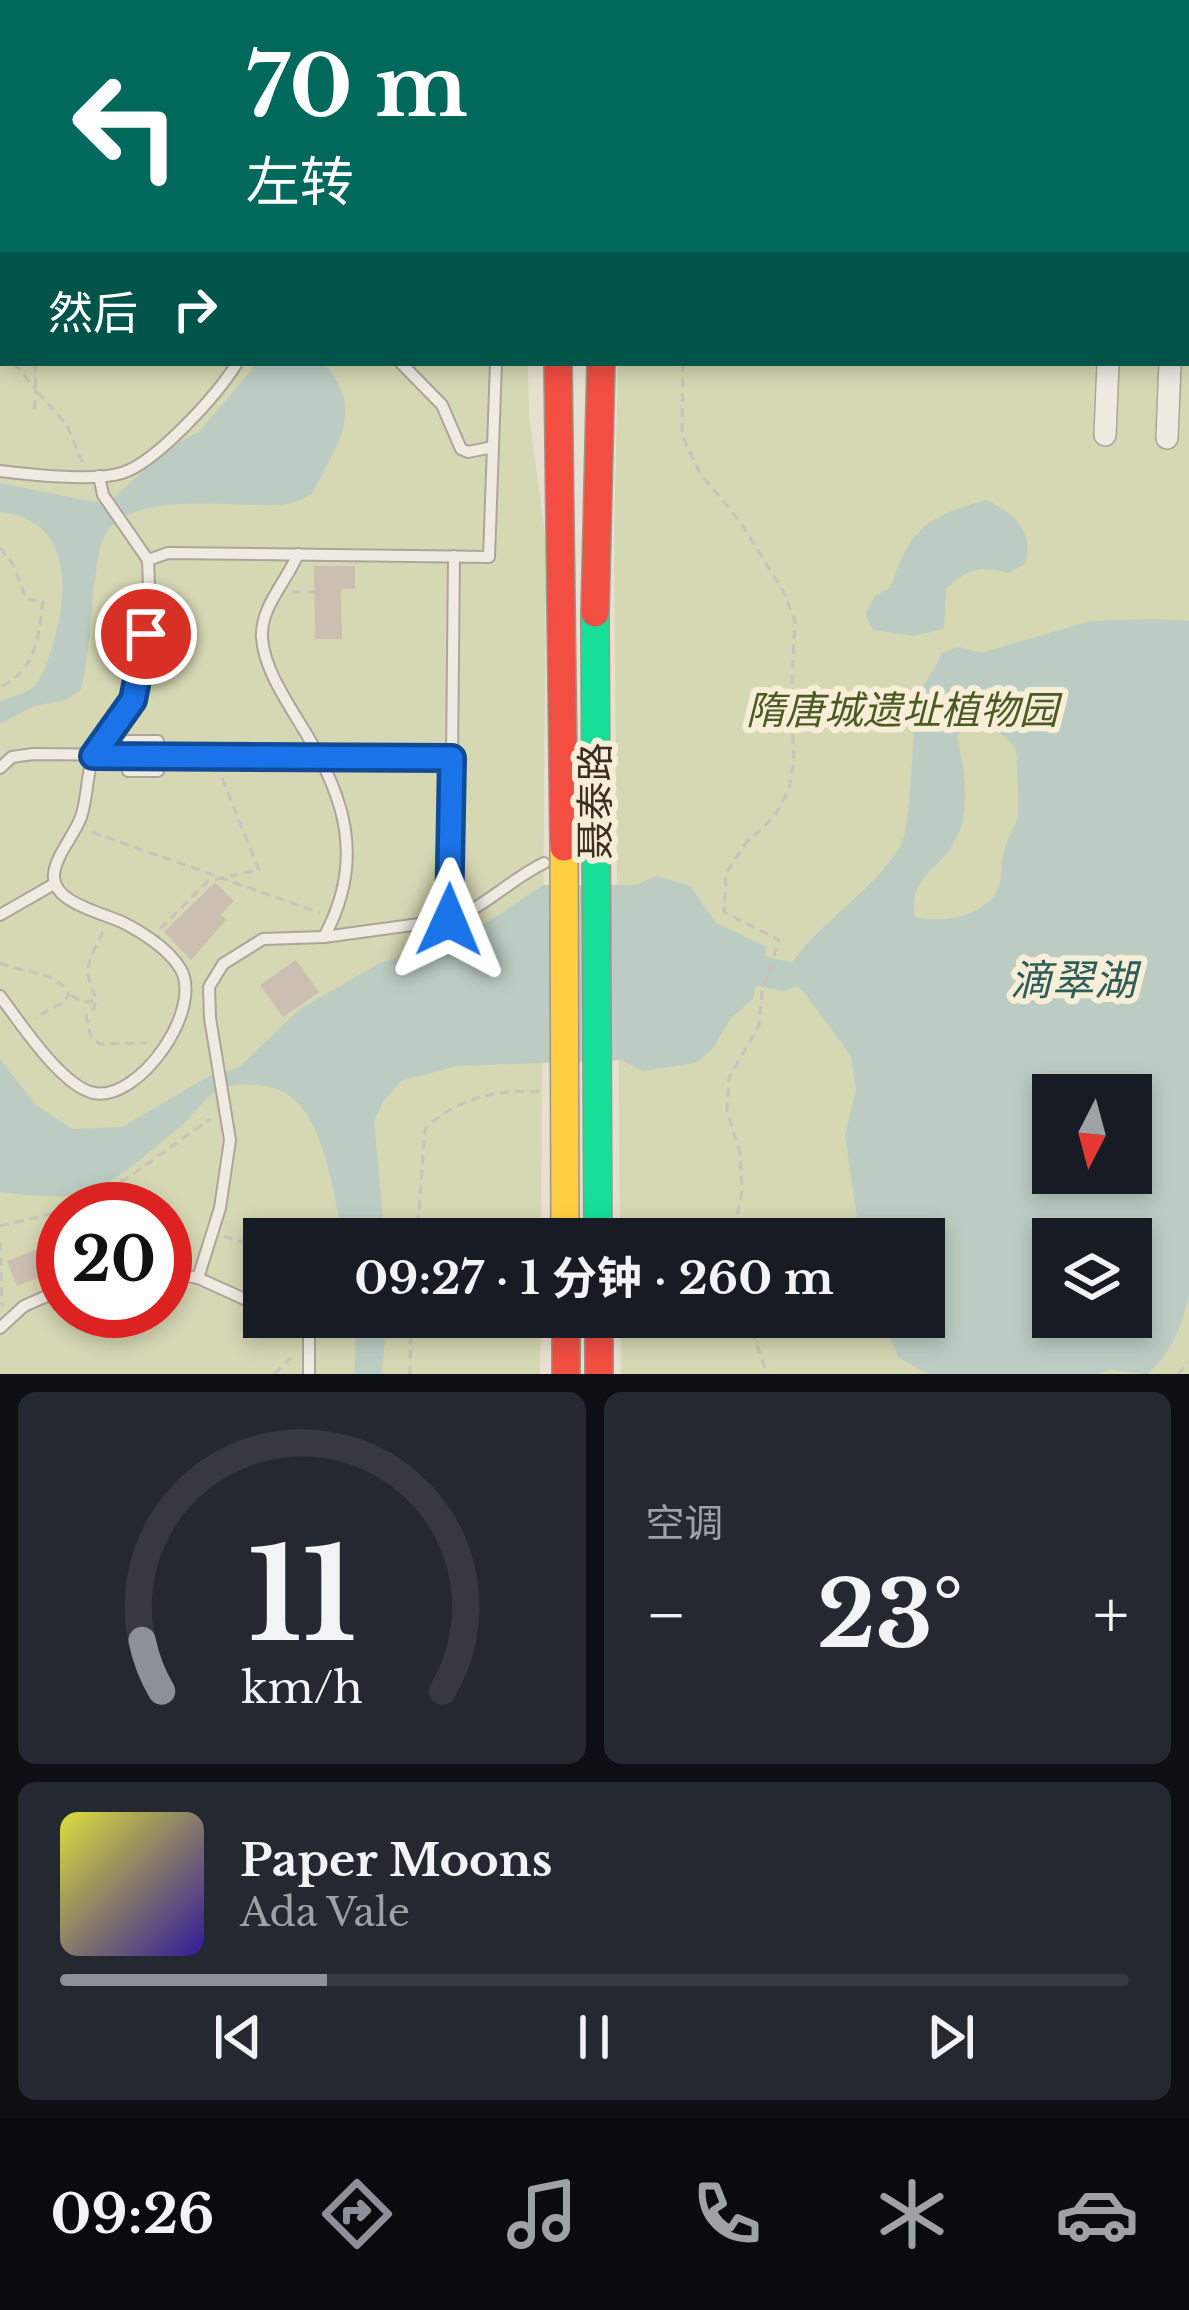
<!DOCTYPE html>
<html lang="zh">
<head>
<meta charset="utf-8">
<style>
  :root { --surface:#171b24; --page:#242831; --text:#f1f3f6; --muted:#9ea1a6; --line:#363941; --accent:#8c9099 }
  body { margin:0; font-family:"Libre Baskerville","Noto Sans SC",serif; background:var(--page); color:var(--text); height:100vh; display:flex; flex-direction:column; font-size:45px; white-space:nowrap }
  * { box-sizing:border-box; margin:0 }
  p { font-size:39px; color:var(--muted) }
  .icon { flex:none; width:66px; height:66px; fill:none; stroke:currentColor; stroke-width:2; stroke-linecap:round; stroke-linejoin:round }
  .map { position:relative; height:1374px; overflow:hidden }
  .panel { display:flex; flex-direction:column; gap:18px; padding:18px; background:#0d0f14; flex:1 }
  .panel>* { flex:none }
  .banner { position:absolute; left:0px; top:0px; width:1191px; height:366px; box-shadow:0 6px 18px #0003; background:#00695c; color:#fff; overflow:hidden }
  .needle { width:78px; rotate:186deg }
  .buttons { position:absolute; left:1032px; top:1074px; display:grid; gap:24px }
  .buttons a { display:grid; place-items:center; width:120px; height:120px; border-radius:0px; background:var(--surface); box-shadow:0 6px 18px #0003; font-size:60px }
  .speed { position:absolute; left:36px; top:1182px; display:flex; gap:24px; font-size:60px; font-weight:700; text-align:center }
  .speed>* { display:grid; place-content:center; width:156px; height:156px; border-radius:50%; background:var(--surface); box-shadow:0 6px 18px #0003; line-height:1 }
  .speed .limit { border:18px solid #d22; background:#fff; color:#111 }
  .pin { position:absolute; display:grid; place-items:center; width:102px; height:102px; color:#fff; margin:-51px; border:6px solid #fff; border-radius:50%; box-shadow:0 3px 12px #0007 }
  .me { position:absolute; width:132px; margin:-66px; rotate:1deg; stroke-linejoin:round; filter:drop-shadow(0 0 9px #0008) }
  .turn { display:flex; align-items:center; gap:42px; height:252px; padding:0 48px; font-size:54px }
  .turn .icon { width:156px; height:156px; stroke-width:2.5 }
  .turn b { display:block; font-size:84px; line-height:102px }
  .then { display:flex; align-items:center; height:114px; padding:0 48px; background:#0003; gap:24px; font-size:45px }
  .big { font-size:90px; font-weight:700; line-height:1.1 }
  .panel .tile { flex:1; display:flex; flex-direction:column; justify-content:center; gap:18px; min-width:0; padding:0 42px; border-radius:18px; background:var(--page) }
  .panel .dial { align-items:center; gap:0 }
  .dial svg { height:312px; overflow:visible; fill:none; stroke:var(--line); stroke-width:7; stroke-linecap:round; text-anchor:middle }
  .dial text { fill:var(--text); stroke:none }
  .song { display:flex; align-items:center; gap:36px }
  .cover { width:144px; height:144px; border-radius:18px; background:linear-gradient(135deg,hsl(60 70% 55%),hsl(250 70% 35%)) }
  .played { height:12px; border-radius:6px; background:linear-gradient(90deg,var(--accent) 25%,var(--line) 25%) }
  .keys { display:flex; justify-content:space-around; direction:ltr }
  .heat { display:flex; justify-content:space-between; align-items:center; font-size:66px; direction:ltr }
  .panel .tiles { flex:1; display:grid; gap:18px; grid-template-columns:1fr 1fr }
  .tile:last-child { grid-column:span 2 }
  .trip { position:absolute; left:243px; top:1218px; width:702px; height:120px; border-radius:0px; background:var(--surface); box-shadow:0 6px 18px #0003; font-weight:700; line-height:120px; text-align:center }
  .menu { display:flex; height:192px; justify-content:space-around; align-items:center; background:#090b0e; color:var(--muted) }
  .menu .icon { width:84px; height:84px }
  .menu .selected { color:var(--accent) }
  .menu b { font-size:54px; color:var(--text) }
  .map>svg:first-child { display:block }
  .green { fill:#d6d7b3; fill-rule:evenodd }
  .water { fill:#bcccc2; fill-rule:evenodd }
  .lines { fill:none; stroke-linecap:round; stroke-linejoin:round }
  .river { stroke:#bcccc2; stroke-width:30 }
  .building { fill:#cbbfb2 }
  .lane-casing { stroke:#ada599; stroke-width:14 }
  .street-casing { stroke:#ada599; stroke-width:24 }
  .fast-casing { stroke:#9c958a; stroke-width:30 }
  .slow-casing { stroke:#9c958a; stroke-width:30 }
  .jam-casing { stroke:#9c958a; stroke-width:30 }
  .path { stroke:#c8c2b9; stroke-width:3; stroke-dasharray:9 6; stroke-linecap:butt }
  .lane { stroke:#efebe3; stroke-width:10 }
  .street { stroke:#efebe3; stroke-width:21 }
  .fast { stroke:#16e098; stroke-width:27 }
  .slow { stroke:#ffcf43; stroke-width:27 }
  .jam { stroke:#f24e42; stroke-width:27 }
  .route-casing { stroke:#114b97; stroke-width:30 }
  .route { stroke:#1a73e8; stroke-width:21 }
  .labels { text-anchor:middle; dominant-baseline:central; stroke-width:12; stroke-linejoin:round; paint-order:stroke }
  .park-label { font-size:39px; font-style:italic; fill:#4d5a26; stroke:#f7eed8 }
  .street-label { font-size:39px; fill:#3d2e20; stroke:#f7eed8 }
  .water-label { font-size:42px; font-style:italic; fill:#2f5d5a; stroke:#f7eed8 }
</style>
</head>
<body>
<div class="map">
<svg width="1189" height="1374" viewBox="0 0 1189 1374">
  <rect width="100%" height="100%" fill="#e7e0d1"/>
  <!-- green -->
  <g class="green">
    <path d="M0 0H440L3 3V363H528L529 415 546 541 541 1239H264V1317H541L540 1374H0ZM63 1209H165V1311H63Z"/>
    <path d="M816 0H1189V1374H621V1317H924V1239H620L614 535 618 363H1188V3ZM1053 1095H1131V1173H1053ZM1053 1239H1131V1317H1053Z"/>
  </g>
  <!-- water -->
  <g class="water">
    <path d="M257 363H324C366 410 337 444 312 494 304 498 295 503 286 504 236 510 114 483 100 549 90 595 92 643 81 689L66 700 34 706 0 724V701C11 697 26 694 34 686 45 675 48 659 53 644 70 590 71 519 0 512V483L94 502 115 497 168 448 199 432Z"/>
    <path d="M986 500C1014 513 1035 531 1025 564L1009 573C979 566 968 568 946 589L944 629 913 636 873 630 865 613 875 596 891 587C909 528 927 517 986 500Z"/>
    <path d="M1153 619 1189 621V1296C1180 1329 1173 1352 1147 1374L1112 1370 1097 1374H928L899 1358 880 1317H924V1239H860L845 1135 856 1090 851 1056 803 991 784 976C811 926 869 897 900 847 912 828 911 732 918 702 921 684 936 671 941 653L959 647 981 653 1090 621ZM979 724C994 728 1009 736 1016 751 1017 754 1019 811 1018 816 1016 827 1006 839 1004 851 1000 865 1004 884 994 896 976 918 940 923 915 917 907 880 937 871 954 843 972 812 965 770 957 738L963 726ZM1053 1095H1131V1173H1053ZM1053 1239H1131V1317H1053Z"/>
    <path d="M656 876 690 886 716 923 767 947 753 999 731 1018 713 1048 696 1063 643 1071 621 1060 457 1066 401 1081 383 1102 374 1121 385 1239H344C331 1190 325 1094 265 1086 205 1078 212 1101 174 1132 149 1152 114 1185 83 1194 65 1199 19 1195 0 1192V1059L36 1105 72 1129 122 1127 209 1076 238 1068 300 1009 378 964 468 935 543 885H636Z"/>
    <polygon points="357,1317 387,1317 382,1374 354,1374"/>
  </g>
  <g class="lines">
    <!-- river -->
    <polyline class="river" points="760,971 784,976"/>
  </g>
  <!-- building -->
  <g class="building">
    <polygon points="314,566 355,566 355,589 341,589 342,639 315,639"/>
    <polygon points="215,882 234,901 221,914 226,920 191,960 164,932"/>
    <polygon points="296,960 319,992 283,1017 260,985"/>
    <polygon points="48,1245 58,1270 17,1286 7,1261"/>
  </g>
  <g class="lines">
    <!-- lane casing -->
    <g class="lane-casing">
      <g id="lane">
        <polyline points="0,80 3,80"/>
        <polyline points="0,173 3,173"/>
        <polyline points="0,285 3,285"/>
        <polyline points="401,363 442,405 461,449 468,452 493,447"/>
        <path d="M0 471C32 475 93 482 122 473 157 462 218 394 237 363"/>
        <polyline points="99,476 103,495 148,560 168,553 489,557 496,363"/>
        <path d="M298 554C287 581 260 607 262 638 264 667 284 697 299 722 344 793 367 858 324 937"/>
        <rect x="128" y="741" width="30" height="30"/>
        <path d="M452 758 449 920C486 907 509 880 544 863"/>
        <polyline points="0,768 12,757 33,754 452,758 454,556"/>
        <polyline points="0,915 54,884"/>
        <path d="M0 996C19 1021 62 1087 94 1093 139 1102 205 1008 180 968 168 949 145 934 124 923 104 913 51 903 54 874 56 855 74 836 81 817 88 797 86 774 94 755 101 735 121 722 131 703 152 663 150 603 148 560"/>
        <polyline points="165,1271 198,1278 264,1308"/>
        <polyline points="198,1278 220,1208 230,1140 210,1018 209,987 223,964 263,939 324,937 449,920"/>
        <polyline points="301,1317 309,1327 309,1374"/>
        <polyline points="0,1328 24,1306 63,1289"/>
      </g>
    </g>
    <!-- street casing -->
    <g class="street-casing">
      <g id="street">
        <polyline points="1119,3 1119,0"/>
        <polyline points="1187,3 1188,0"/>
        <polyline points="1105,435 1108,363"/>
        <polyline points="1167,438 1170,363"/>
      </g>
    </g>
    <!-- fast casing -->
    <g class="fast-casing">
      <g id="fast">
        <polyline points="788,0 790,3"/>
        <polyline points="595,613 598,1239"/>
      </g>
    </g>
    <!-- slow casing -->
    <g class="slow-casing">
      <polyline id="slow" points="564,847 565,1239"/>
    </g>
    <!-- jam casing -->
    <g class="jam-casing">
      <g id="jam">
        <polyline points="484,3 485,0"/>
        <polyline points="558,363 564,847"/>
        <polyline points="595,613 601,363"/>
        <polyline points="566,1317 566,1374"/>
        <polyline points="599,1317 599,1374"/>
      </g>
    </g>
    <!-- path -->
    <g class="path">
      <polyline points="0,357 3,357"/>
      <polyline points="14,363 36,390 34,413"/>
      <polyline points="35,363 36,390 67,425 82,462"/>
      <polyline points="683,363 682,435 700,473 741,523 783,591 795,620 791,701 794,761 789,789 774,817 746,843 726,873 724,912 779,940 762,993 759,1025 729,1078 727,1110 740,1153 742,1190 733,1239"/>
      <path d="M0 548 13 564 26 599 43 601C38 638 37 669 0 687"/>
      <polyline points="292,592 320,592"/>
      <polyline points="92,832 320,913"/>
      <polyline points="160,929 208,881 259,870 218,768"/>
      <path d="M103 932C89 963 81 966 96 998L94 1008 86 1016 91 1036 100 1044 147 1043"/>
      <path d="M0 963C23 973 57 971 69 994L64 1002 34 1018"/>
      <polyline points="71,995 82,1002 94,1001"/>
      <polyline points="67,1209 129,1177 210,1119"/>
      <polyline points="0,1226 63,1211"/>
      <polyline points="224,1236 242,1242 264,1258"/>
      <path d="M417 1239 425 1129C458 1097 498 1089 542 1092"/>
      <polyline points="0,1242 2,1306"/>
      <polyline points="747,1317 767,1374"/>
      <polyline points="274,1374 294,1355"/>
      <polyline points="410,1374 411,1317"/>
      <polyline points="1178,1374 1189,1362"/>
    </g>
    <!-- lane -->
    <use href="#lane" class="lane"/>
    <!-- street -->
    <use href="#street" class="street"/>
    <!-- fast -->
    <use href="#fast" class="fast"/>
    <!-- slow -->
    <use href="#slow" class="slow"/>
    <!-- jam -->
    <use href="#jam" class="jam"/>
  </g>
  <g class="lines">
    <!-- route casing -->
    <g class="route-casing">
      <polyline id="route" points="146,634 133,700 93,756 452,758 449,920"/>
    </g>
    <!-- route -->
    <use href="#route" class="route"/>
  </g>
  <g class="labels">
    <!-- park labels -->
    <g class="park-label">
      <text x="902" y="710">隋唐城遗址植物园</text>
    </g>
    <!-- street labels -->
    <g class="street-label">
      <text transform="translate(595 801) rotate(-90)">聂泰路</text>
    </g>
    <!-- water labels -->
    <g class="water-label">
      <text x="1073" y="980">滴翠湖</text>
    </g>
  </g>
</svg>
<div class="buttons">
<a><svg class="needle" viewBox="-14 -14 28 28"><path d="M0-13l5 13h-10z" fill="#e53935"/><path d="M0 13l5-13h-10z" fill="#9ea1a6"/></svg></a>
<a><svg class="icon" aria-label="layers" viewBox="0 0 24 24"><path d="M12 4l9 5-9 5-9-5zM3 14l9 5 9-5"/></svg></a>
</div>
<div class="speed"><div class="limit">20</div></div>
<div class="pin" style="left:146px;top:634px;background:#d93025"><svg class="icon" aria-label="arrive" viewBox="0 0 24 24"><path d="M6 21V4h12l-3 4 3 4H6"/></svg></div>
<svg class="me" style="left:449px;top:920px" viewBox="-20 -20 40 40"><path d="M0-17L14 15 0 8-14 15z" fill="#1a73e8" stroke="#fff" stroke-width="4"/></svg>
<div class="trip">09:27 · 1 分钟 · 260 m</div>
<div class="banner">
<div class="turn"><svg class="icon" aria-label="left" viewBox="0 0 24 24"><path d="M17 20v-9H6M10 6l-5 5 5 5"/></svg><div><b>70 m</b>左转</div></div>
<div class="then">然后<svg class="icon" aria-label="right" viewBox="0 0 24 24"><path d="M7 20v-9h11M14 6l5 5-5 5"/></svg></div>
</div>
</div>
<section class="panel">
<div class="tiles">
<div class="tile dial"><svg viewBox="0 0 100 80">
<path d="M14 69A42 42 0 1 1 86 69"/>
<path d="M14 69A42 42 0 0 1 9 56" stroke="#8c9099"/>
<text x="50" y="56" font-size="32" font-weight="700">11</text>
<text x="50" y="72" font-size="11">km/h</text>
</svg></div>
<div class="tile"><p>空调</p>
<div class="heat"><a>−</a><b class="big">23°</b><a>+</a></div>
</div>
<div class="tile">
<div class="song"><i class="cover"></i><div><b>Paper Moons</b><p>Ada Vale</p></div></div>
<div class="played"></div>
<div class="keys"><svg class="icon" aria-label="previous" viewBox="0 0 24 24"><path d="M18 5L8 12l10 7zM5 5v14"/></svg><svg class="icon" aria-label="pause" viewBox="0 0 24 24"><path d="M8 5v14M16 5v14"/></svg><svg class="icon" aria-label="next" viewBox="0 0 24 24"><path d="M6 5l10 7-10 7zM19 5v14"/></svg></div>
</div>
</div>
</section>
<nav class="menu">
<b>09:26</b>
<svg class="icon selected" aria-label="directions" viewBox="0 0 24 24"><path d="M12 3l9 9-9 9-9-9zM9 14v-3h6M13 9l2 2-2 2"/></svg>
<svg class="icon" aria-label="music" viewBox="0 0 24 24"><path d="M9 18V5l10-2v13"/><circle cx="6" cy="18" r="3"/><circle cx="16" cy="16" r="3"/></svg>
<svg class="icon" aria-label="phone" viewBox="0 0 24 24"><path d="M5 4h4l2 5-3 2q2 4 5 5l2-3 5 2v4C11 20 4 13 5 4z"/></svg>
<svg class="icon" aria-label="climate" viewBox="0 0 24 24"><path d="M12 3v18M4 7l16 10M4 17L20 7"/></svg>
<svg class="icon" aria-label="car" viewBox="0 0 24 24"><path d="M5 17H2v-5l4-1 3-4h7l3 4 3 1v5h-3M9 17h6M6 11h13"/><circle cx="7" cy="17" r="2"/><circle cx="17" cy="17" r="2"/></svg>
</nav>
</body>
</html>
